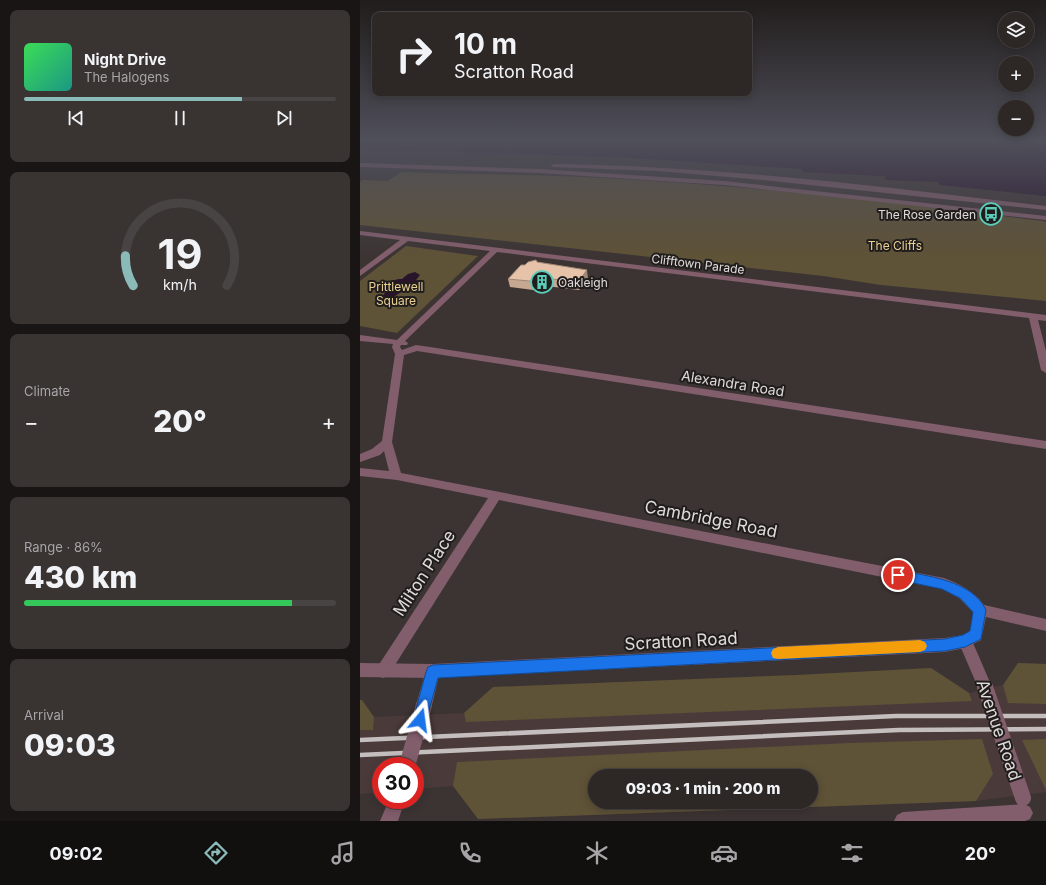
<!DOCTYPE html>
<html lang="en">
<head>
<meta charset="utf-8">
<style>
  :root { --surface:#2d2726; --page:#393332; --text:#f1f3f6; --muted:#a7a5a7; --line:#484443; --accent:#8bbbb9 }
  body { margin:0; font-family:Inter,sans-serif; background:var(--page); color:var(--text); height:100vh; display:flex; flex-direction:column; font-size:15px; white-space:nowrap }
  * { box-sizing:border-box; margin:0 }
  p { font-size:13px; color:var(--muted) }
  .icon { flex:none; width:22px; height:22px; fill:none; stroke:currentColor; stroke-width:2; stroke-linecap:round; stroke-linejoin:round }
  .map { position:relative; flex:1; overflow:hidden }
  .sheet { display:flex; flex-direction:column; gap:10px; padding:10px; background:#191515; width:360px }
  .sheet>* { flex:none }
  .guide { position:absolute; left:12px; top:12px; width:380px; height:84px; border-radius:8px; box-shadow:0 2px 10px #0003,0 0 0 1px var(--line); background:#2d2726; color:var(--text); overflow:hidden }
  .buttons { position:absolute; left:638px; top:12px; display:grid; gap:8px }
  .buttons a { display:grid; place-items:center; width:36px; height:36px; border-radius:50%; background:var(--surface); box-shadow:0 2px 10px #0003,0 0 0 1px var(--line); font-size:20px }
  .speed { position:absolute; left:12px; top:757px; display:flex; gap:8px; font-size:20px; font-weight:700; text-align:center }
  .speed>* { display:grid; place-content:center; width:52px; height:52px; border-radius:50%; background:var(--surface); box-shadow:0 2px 10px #0003,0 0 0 1px var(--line); line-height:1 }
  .speed .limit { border:6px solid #d22; background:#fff; color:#111 }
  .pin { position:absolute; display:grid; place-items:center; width:34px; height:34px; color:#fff; margin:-17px; border:2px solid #fff; border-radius:50%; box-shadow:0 1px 4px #0007 }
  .me { position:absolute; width:44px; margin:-22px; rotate:16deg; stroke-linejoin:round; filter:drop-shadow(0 0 3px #0008) }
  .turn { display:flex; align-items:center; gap:14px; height:84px; padding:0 16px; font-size:18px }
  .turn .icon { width:52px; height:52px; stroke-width:2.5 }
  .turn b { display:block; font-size:28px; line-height:34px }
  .big { font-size:30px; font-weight:800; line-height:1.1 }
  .sheet .tile { flex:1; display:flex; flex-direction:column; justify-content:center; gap:6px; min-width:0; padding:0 14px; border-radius:8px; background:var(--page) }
  .sheet .dial { align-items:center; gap:0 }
  .dial svg { height:104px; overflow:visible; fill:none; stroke:var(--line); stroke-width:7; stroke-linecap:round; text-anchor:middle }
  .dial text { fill:var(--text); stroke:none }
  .song { display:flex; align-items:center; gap:12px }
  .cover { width:48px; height:48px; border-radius:6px; background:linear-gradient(135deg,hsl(130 70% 55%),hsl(170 70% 35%)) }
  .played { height:4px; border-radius:2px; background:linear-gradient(90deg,var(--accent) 70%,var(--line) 70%) }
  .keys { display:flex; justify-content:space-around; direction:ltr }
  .heat { display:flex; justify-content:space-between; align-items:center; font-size:22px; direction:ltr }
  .charge { height:6px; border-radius:3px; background:linear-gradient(90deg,#34c759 86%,var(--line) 0) }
  .trip { position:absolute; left:228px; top:769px; width:230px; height:40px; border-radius:20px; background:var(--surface); box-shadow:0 2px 10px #0003,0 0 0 1px var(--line); font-weight:800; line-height:40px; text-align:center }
  .tab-bar { display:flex; height:64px; justify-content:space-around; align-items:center; background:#12100f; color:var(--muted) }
  .tab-bar .icon { width:28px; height:28px }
  .tab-bar .on { color:var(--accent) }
  .tab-bar b { font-size:18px; color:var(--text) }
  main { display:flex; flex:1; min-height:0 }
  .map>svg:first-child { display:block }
  .built { fill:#4a3b3a; fill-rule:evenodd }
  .green { fill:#5e5237; fill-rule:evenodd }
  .water { fill:#29142c }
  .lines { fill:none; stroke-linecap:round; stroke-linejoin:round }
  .minor { fill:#825e6c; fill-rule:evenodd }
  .tertiary { fill:#825e6c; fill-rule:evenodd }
  .rail { stroke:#c4bebe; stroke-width:4.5 }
  .minor-bridge { stroke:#825e6c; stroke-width:16 }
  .wall { fill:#c6a791 }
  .shaded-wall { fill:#a18876 }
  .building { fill:#e6c2a9; stroke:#a18876 }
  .route { fill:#1a73e8; stroke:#114b97 }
  .slow { fill:#f59e0b }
  .labels { text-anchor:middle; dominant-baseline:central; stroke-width:4; stroke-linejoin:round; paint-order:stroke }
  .far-poi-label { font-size:12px; fill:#e0dbdb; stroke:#201d1c; text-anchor:end }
  .far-park-label { font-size:12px; fill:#ead194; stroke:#201d1c }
  .far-street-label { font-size:12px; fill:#e0dbdb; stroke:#201d1c }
  .street-label { font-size:14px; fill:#e0dbdb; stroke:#201d1c }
  .near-street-label { font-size:17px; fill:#e0dbdb; stroke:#201d1c }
</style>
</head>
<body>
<main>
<section class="sheet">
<div class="tile">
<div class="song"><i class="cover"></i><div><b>Night Drive</b><p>The Halogens</p></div></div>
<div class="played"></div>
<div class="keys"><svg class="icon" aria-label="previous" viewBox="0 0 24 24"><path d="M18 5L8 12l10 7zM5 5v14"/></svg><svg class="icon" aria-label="pause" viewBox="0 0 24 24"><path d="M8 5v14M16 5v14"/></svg><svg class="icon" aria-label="next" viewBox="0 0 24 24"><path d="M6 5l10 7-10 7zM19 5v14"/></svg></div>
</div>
<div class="tile dial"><svg viewBox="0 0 100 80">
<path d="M14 69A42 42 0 1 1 86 69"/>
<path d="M14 69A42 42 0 0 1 8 46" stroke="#8bbbb9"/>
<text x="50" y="56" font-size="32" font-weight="700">19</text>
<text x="50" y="72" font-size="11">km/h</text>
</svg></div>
<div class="tile"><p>Climate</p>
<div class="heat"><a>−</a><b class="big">20°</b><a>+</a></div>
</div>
<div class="tile"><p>Range · 86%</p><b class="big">430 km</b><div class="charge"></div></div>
<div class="tile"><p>Arrival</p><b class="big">09:03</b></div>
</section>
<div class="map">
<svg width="686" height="821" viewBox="0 0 686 821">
  <rect width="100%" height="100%" fill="#3c3433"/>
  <!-- built -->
  <path class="built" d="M658 663 686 664V792L616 801 118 819 93 786 55 789V766H21V792L0 794V700H2L14 717 104 713 133 687 443 675 571 668 610 693 643 685ZM235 776H451V802H235Z"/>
  <!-- green -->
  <g class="green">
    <path d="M42 172C109 175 176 174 242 178 390 185 537 203 683 221L686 222V301L521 285 463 276 0 225V182L3 180 27 181Z"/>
    <polygon points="46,246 118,256 37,333 0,326 0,281"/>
    <polygon points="658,663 686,664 686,704 648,703 643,685"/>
    <polygon points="571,668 609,693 612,701 106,722 104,713 133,687 436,675"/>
    <polygon points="0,700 2,700 14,717 13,730 0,730"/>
    <path d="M622 739 633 774 616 801 118 819 93 786 97 762 489 743ZM235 776H451V802H235Z"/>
    <polygon points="686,739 686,790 662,740"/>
  </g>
  <!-- water -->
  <g class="water">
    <polygon points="0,141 686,141 686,196 579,185 578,182 526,180 524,176 442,172 442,169 256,157 7,149 0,148"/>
    <path d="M55 272 60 275 56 280 59 281C58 282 57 284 56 286 54 290 46 291 42 292 35 294 32 303 22 297L27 290H24C29 284 33 278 42 279L48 274Z"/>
  </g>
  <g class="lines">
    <!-- minor -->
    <g class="minor">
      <path d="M0 231 686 315V321L678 320 686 351V373L681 370 669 318 137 252 45 341 48 343 47 345H41L40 347 42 350 56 345 70 347 686 441V449L70 353 57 351 44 355 32 442 41 473 584 578C600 584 619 594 627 610L625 614 620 616 615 614 599 598 582 589 139 500 28 676 23 678 18 676 16 671 18 666 128 498 37 480 0 476V468L29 471 24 451 20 455 0 462V454L12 449 22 441 35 354 32 347 33 344 0 341V335L37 340 130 251 48 241 0 276V270L40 240 0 235Z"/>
      <polygon points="605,634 610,636 632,687 630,692 625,694 620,692 598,641 600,636"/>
      <polygon points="73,664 78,666 80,671 72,705 69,710 64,713 59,710 56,705 66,671 68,666"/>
      <polygon points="29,800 45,800 38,821 20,821"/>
      <polygon points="664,804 670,807 673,813 670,819 665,821 534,821 537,815 543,812"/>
    </g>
    <!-- tertiary -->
    <g class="tertiary">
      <polygon points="0,163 179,169 364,181 686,216 686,220 364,185 179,173 0,167"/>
      <path d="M194 164C358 166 523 187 686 206V210L403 180 298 171 192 167 191 166Z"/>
      <polygon points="620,604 686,619 686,631 626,617 621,640 605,648 585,652 73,678 0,677 0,663 73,664 585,638 603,635 610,631 615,606"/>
    </g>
    <!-- rail -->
    <g class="rail">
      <polyline points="0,740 536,716 686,716"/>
      <polyline points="0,755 539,730 686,729"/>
    </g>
    <!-- minor-bridge -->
    <g class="minor-bridge">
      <polyline points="625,687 663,798"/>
      <polyline points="47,766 64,705"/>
    </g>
  </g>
  <!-- wall -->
  <polygon class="wall" points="177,262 228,279 219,290 186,286 181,291 150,287 148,279 165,265"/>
  <!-- shaded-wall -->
  <g class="shaded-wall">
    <polygon points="227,270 228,279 219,290 218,282"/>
    <polygon points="184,278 186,286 181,291 180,282"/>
  </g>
  <!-- building -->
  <polygon class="building" points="176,260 177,262 227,270 218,282 184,278 180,282 148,279 161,265 165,265 168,262"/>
  <!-- sky -->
  <linearGradient id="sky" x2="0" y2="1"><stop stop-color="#211d1c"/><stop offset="0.55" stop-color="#50505b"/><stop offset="1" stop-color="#50505b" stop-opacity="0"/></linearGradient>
  <rect width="686" height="256" fill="url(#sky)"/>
  <!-- route -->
  <path class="route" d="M538 570C566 576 612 580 626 610L621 639 605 647 585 651 78 678 65 725 60 727 55 725 53 720 66 672 68 667 73 665 585 639 603 635 610 631 613 612 600 598 582 589 534 579 532 575 534 572Z"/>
  <!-- slow -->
  <polygon class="slow" points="560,640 565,642 567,646 565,650 560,652 418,659 413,658 411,653 413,649 418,647"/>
  <!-- icons -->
  <defs>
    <g id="bus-ring" transform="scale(1.15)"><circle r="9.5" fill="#201d1c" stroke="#5bcebb" stroke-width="1.5"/><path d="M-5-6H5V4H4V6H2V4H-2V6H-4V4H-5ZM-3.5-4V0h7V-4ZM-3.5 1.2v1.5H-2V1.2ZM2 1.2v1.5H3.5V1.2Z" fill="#5bcebb"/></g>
    <g id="building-ring" transform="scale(1.15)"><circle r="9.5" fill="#201d1c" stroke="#5bcebb" stroke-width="1.5"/><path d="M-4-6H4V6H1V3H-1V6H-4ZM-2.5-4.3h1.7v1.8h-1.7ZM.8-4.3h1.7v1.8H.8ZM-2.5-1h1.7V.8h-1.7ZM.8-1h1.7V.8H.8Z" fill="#5bcebb"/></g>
  </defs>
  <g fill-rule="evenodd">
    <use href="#bus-ring" x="631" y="214"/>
    <use href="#building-ring" x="182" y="282"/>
  </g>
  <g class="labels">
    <!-- far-poi labels -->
    <g class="far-poi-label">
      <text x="616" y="214">The Rose Garden</text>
      <text x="198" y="282" text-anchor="start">Oakleigh</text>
    </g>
    <!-- far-park labels -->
    <g class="far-park-label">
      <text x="535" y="245">The Cliffs</text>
      <text x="36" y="286">Prittlewell<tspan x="36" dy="14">Square</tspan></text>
    </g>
    <!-- far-street labels -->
    <g class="far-street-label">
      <text transform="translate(338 264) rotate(7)">Clifftown Parade</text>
    </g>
    <!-- street labels -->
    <g class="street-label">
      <text transform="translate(373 383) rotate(9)">Alexandra Road</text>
    </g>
    <!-- near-street labels -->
    <g class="near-street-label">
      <text transform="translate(351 519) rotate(11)">Cambridge Road</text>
      <text transform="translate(64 573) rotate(-57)">Milton Place</text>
      <text transform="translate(321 641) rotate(-3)">Scratton Road</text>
      <text transform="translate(639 730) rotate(71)">Avenue Road</text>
    </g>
  </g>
</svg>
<div class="buttons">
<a><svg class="icon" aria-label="layers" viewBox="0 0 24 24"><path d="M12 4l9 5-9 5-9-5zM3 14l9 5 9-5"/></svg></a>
<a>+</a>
<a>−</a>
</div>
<div class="speed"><div class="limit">30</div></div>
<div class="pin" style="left:538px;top:575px;background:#d93025"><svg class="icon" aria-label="arrive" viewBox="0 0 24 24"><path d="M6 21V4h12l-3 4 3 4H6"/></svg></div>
<svg class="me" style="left:60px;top:720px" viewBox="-20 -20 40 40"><path d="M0-17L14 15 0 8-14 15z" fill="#1a73e8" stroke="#fff" stroke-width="4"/></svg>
<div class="trip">09:03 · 1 min · 200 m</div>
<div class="guide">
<div class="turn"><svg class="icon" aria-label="right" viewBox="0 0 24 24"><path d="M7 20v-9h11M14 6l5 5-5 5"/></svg><div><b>10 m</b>Scratton Road</div></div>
</div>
</div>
</main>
<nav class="tab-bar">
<b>09:02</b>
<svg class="icon on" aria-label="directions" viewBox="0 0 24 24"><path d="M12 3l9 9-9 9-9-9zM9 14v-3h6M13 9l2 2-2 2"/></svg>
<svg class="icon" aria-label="music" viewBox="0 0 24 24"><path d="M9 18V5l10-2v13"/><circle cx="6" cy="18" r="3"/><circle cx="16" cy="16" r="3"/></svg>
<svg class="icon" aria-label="phone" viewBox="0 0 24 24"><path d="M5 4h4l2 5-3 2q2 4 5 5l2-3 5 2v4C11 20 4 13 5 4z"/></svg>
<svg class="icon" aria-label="climate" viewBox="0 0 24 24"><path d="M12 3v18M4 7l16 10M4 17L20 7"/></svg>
<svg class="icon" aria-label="car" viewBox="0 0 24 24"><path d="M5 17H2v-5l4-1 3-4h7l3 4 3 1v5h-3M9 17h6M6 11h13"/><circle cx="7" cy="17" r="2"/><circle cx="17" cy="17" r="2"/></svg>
<svg class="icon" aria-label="filters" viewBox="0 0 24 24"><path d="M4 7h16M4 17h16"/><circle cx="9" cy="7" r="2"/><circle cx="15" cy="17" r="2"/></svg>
<b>20°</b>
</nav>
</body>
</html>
